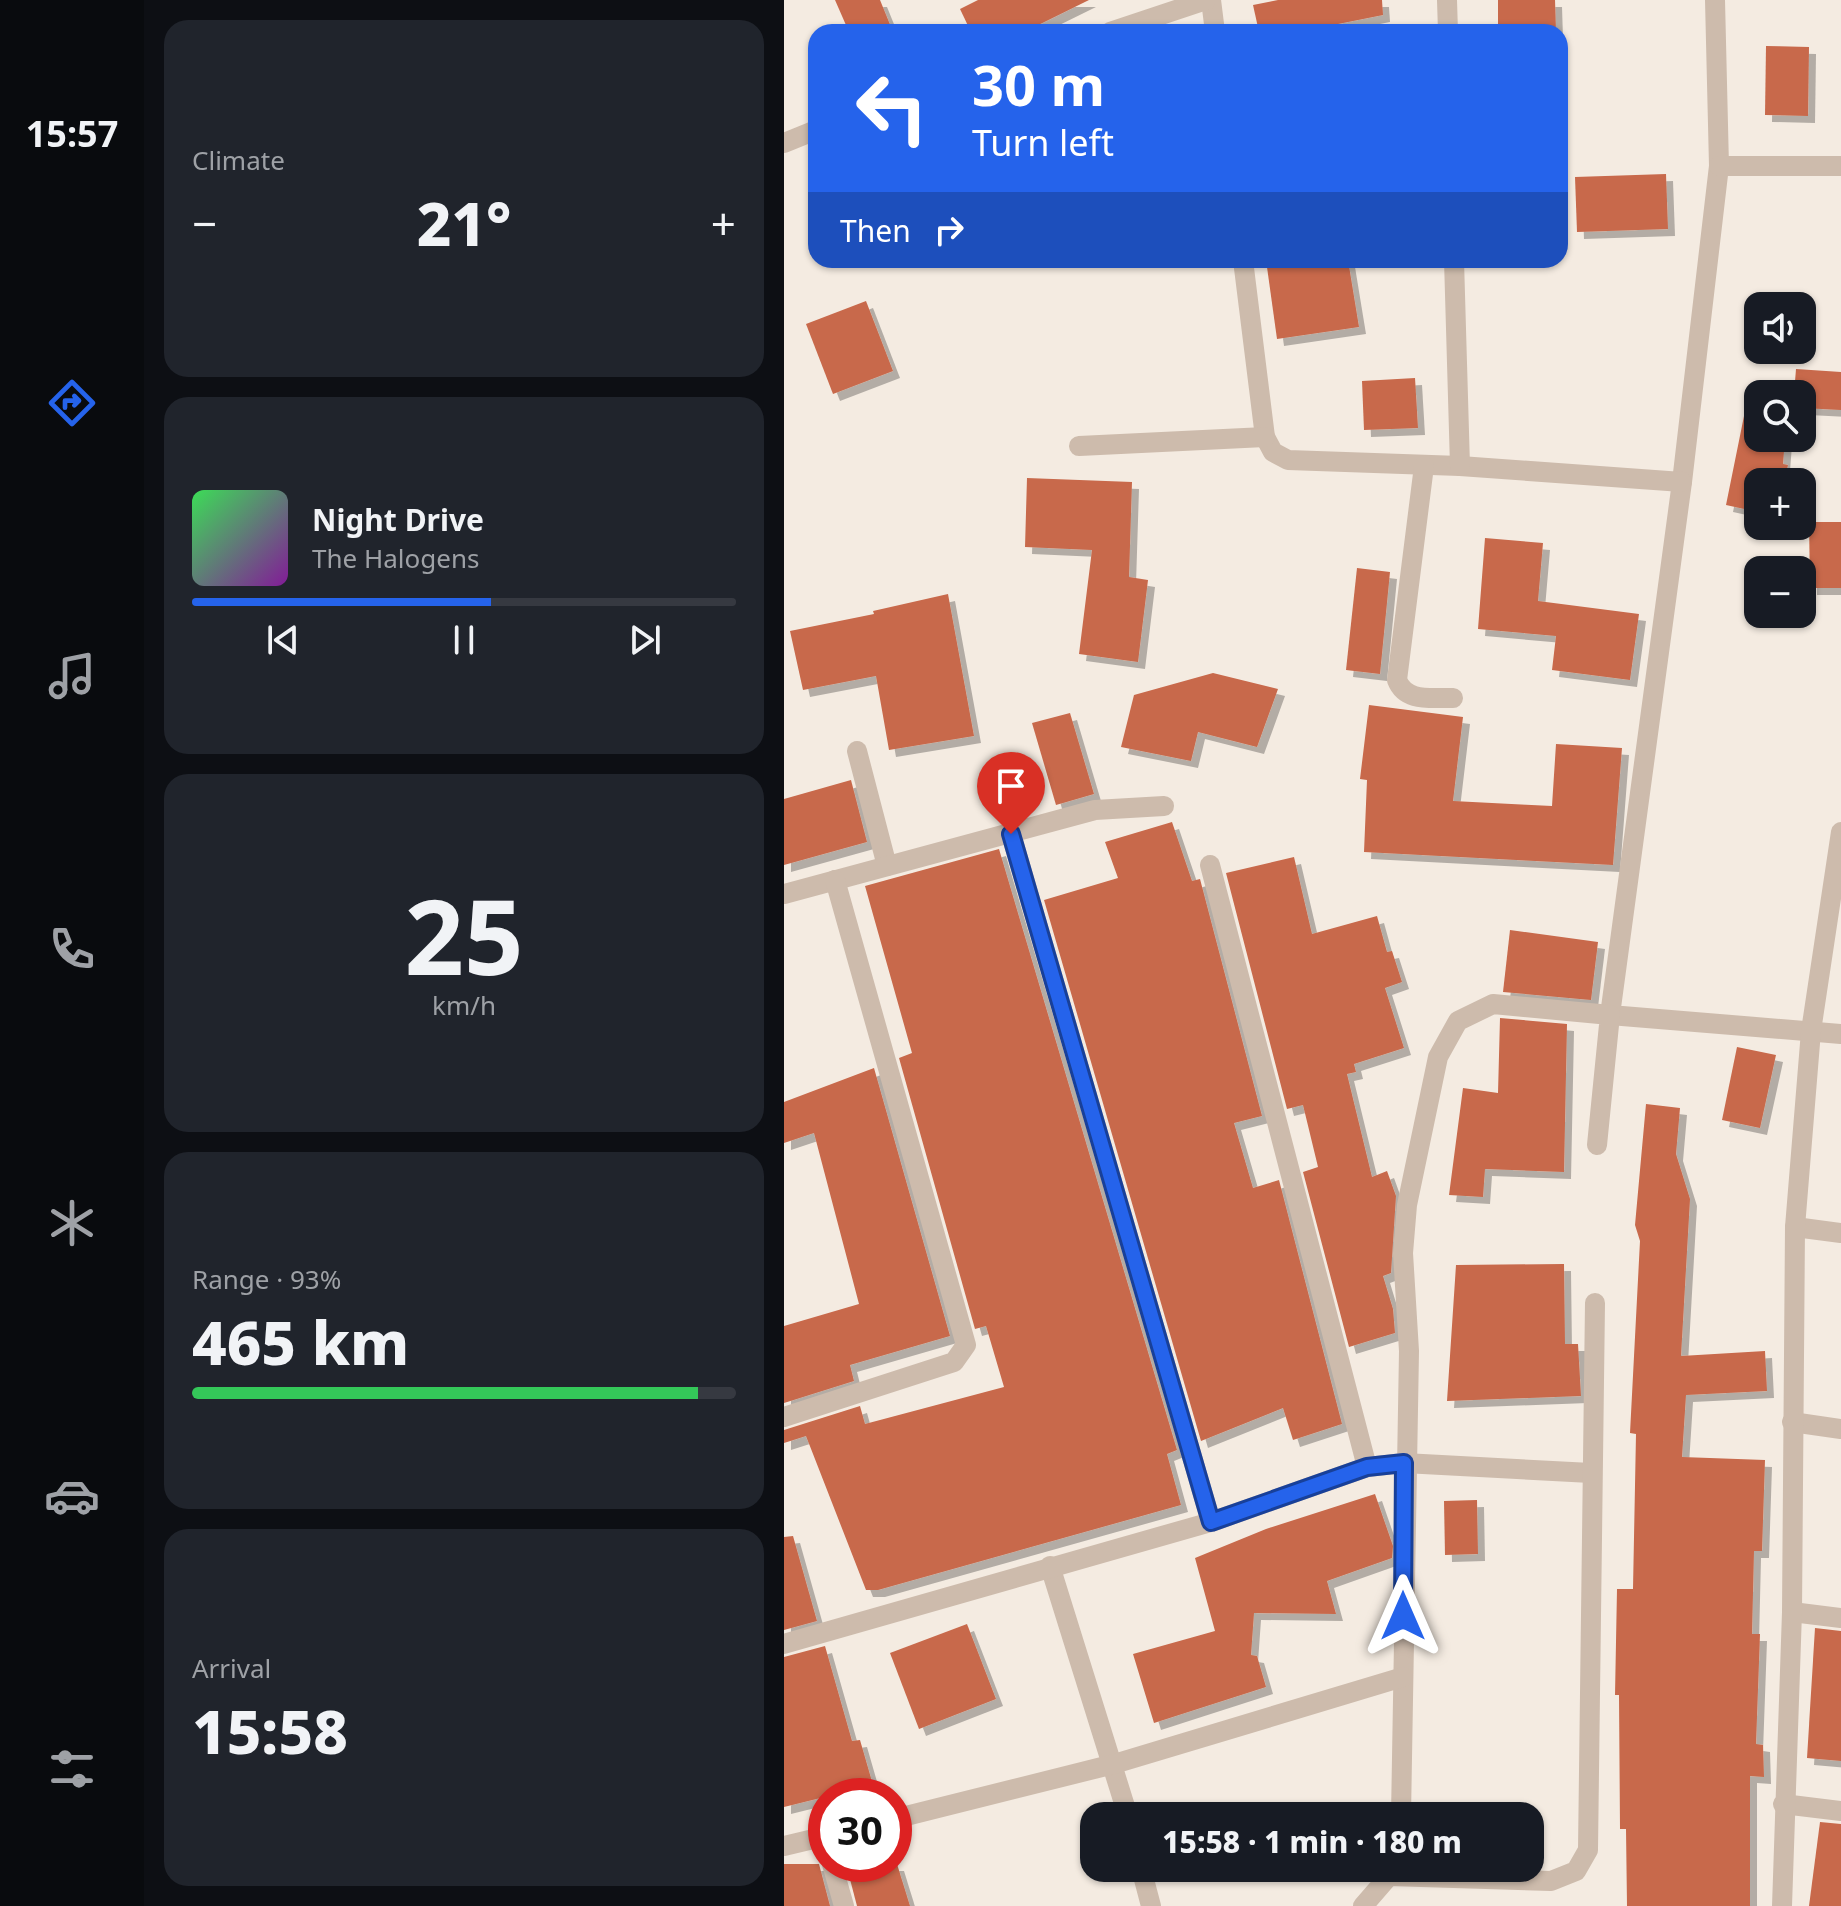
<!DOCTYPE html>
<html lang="en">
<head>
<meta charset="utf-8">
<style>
  :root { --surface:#171b24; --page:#20242c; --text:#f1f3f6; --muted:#9ea1a6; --line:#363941; --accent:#2563eb }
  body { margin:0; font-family:"Noto Sans",sans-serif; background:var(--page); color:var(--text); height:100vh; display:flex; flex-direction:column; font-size:30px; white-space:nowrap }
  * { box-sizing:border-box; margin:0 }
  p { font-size:26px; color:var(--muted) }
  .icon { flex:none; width:44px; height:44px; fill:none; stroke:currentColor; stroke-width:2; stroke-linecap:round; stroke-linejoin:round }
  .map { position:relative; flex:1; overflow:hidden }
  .side { display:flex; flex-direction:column; gap:20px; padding:20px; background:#0d0f14; width:640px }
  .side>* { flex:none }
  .guide { position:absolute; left:24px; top:24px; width:760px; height:244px; border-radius:24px; box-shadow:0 2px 6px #0004; background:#2563eb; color:#fff; overflow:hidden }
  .fabs { position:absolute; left:960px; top:292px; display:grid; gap:16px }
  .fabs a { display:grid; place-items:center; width:72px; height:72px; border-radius:16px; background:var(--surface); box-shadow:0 2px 6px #0004; font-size:40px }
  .speed { position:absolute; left:24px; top:1778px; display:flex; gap:16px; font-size:40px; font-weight:700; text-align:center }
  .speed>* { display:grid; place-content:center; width:104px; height:104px; border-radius:50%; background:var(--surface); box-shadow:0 2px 6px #0004; line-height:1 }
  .speed .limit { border:12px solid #d22; background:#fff; color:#111 }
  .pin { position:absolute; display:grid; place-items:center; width:68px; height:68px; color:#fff; margin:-82px -34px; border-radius:50% 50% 50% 0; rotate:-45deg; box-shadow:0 0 8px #0007 }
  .pin .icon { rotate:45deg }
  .me { position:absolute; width:88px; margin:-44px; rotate:0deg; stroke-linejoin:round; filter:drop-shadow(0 0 6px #0008) }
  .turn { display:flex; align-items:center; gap:28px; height:168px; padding:0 32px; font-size:36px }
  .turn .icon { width:104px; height:104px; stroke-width:2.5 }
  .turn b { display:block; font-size:56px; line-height:68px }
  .then { display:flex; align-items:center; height:76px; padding:0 32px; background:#0003; gap:16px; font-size:30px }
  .big { font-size:60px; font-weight:800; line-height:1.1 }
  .side .card { flex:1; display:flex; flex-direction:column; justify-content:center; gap:12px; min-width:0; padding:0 28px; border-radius:24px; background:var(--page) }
  .side .dial { align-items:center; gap:0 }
  .dial b { font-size:104px; line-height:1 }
  .song { display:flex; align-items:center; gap:24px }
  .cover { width:96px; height:96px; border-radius:12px; background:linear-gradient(135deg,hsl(130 70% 55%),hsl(290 70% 35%)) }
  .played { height:8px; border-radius:4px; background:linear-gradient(90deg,var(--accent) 55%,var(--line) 55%) }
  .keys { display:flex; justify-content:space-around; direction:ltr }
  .heat { display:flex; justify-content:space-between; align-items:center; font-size:44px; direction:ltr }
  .charge { height:12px; border-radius:6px; background:linear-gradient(90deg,#34c759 93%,var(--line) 0) }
  .trip { position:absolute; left:296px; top:1802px; width:464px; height:80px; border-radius:24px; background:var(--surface); box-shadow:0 2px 6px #0004; font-weight:800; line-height:80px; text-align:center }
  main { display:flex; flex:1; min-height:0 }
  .dock { display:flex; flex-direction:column; width:144px; justify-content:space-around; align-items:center; background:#090b0e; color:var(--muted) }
  .dock .icon { width:56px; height:56px }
  .dock .current { color:var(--accent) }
  .dock b { font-size:36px; color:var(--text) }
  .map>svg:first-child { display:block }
  .building { fill:#c8694b; filter:url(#shadow) }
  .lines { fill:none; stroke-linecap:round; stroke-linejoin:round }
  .street { stroke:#cdbbac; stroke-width:20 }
  .route-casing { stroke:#184099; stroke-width:20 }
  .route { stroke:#2563eb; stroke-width:14 }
</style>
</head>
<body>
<main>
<nav class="dock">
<b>15:57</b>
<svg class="icon current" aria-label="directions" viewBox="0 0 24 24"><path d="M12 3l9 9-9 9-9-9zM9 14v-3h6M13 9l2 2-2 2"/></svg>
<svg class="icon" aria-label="music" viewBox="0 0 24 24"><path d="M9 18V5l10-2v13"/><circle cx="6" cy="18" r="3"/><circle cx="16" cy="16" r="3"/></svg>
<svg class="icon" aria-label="phone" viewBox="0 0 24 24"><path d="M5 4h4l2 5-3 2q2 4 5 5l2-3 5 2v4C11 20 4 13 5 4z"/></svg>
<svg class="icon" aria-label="climate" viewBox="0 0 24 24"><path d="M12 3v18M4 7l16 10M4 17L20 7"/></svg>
<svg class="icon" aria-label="car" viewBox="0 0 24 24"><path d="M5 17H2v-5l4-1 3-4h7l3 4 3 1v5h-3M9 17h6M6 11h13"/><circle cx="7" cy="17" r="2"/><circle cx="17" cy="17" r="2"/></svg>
<svg class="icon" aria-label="filters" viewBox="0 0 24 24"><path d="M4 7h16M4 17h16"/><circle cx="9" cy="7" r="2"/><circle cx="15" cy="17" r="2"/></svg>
</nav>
<section class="side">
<div class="card"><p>Climate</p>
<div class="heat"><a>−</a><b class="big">21°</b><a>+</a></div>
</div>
<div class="card">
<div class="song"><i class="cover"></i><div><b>Night Drive</b><p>The Halogens</p></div></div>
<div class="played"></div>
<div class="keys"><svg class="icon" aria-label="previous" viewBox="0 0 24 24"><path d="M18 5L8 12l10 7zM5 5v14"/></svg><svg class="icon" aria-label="pause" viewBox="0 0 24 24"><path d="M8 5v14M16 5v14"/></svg><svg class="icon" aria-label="next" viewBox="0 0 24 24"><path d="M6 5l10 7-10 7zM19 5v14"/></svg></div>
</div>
<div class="card dial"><b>25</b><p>km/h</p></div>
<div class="card"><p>Range · 93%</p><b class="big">465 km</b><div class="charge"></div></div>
<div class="card"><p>Arrival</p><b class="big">15:58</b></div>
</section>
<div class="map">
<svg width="1057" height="1906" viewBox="0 0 1057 1906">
  <defs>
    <filter id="shadow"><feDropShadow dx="7" dy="7" stdDeviation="0" flood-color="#0004"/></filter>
  </defs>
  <rect width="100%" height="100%" fill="#f4ebe1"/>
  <!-- building -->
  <g class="building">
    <polygon points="51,0 96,0 109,32 65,32"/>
    <polygon points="194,0 305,0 240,32 187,32 176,9"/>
    <polygon points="494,0 598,0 599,15 514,32 475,32 469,5"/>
    <polygon points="714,0 771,0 772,32 714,32"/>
    <polygon points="982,46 1025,47 1024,116 981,115"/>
    <polygon points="882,174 884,229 793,232 791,177"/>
    <polygon points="482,260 564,260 575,327 493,339"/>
    <polygon points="82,301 109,371 49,394 22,324"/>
    <polygon points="1012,369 1057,372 1057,410 1018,408 1018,394 1010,394"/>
    <polygon points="631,378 634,428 580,430 578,381"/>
    <polygon points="960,416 974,417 974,438 1001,438 999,464 1004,465 1000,482 974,482 974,512 942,505"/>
    <polygon points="243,478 348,482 345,577 364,580 354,662 295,654 308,550 241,547"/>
    <polygon points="1025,522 1057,522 1057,588 1026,588"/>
    <polygon points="701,538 759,543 754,601 855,614 846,680 768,670 772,636 694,629"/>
    <polygon points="573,568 606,572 596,674 562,670"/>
    <polygon points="164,594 190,736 105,750 92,676 19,690 6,631 90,614 89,611"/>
    <polygon points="429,673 494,689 473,747 414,732 407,761 337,747 350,695"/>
    <polygon points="585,705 679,717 669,801 768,806 772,744 838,748 829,865 580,852 583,780 576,779"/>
    <polygon points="286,713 310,794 272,805 248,723"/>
    <polygon points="67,780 83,842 0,865 0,799"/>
    <polygon points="388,822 408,881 416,879 478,1116 450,1123 469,1188 495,1180 558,1424 509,1440 499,1408 417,1441 260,900 334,878 321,842"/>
    <polygon points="215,849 393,1450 383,1454 397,1505 94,1590 82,1590 22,1436 0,1443 0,1430 76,1406 81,1424 220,1387 202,1326 191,1329 115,1058 128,1053 81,886"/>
    <polygon points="510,857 528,934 593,916 603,952 608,951 618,982 601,988 620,1048 570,1064 572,1072 563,1074 588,1177 603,1171 612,1196 607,1273 599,1276 609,1309 611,1333 565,1347 519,1172 534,1167 519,1105 503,1109 442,873"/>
    <polygon points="726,930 814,942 807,1000 719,992"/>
    <polygon points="716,1018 783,1024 780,1172 701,1169 699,1197 665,1195 679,1088 714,1093"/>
    <polygon points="953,1047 992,1055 976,1128 938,1120"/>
    <polygon points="90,1068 166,1336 66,1365 70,1381 0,1403 0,1326 75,1304 30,1133 0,1143 0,1102"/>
    <polygon points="862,1104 896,1108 892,1154 906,1199 897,1356 981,1351 983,1391 902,1395 898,1457 981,1460 978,1551 970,1551 968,1634 976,1634 972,1744 979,1745 980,1777 966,1776 966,1906 843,1906 842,1829 836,1829 835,1695 831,1695 833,1589 849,1589 852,1434 846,1433 856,1241 851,1225"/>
    <polygon points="780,1264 781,1344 794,1344 797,1396 663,1401 672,1265"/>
    <polygon points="591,1494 609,1546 608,1558 543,1581 552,1614 470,1613 467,1655 473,1656 482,1687 370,1723 349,1654 431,1631 411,1558 482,1529"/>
    <polygon points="693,1500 694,1554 661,1555 660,1501"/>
    <polygon points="9,1536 33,1621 0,1630 0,1537"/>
    <polygon points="183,1624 212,1699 135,1729 106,1653"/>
    <polygon points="1031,1628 1057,1631 1057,1761 1023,1758"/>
    <polygon points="41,1646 68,1741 76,1740 89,1785 0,1807 0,1657"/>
    <polygon points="1036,1822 1057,1824 1057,1906 1025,1906"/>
    <polygon points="0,1864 35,1864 46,1906 0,1906"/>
    <polygon points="62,1864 113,1864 126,1906 73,1906"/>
  </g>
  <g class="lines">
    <!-- street -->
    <g class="street">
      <polyline points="427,0 431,32"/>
      <polyline points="663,0 664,32"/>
      <polyline points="931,0 935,166 898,482 826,1015 1057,1034"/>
      <polyline points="326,32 422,0"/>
      <polyline points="0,143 32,130"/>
      <polyline points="935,166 1057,166"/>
      <polyline points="459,260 481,437 489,452 504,460 676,466 898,482"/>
      <polyline points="670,260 676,466"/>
      <polyline points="295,446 481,437"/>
      <path d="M640 466 613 680C622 703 648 697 669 698"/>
      <polyline points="73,751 103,866"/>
      <polyline points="227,834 427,1522"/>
      <polyline points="426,865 583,1467"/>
      <polyline points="0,894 311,810 380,806"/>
      <polyline points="1011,1227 1057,1233"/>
      <polyline points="0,1417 170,1362 182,1345 51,880"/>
      <polyline points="1008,1422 1057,1429"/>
      <polyline points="266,1566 344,1816"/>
      <polyline points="1008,1612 1057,1618"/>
      <polyline points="0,1644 427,1522 583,1467 620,1463 807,1473"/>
      <polyline points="999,1804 1057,1811"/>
      <polyline points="617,1816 625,1351 619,1253 623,1205 654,1057 674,1021 709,1004 826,1015 813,1145"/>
      <polyline points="110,1819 330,1764 619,1677"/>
      <polyline points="0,1846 42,1836"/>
      <polyline points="48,1864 60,1906"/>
      <polyline points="357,1868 367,1906"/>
      <polyline points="605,1876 767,1881 792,1871 804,1850 811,1303"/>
      <polyline points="579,1906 605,1876 607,1868"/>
      <polyline points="998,1906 1008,1612 1011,1227 1027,1031 1057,832"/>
    </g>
  </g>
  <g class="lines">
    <!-- route casing -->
    <g class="route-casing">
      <polyline id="route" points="227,834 427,1522 583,1467 620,1463 619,1616"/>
    </g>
    <!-- route -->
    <use href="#route" class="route"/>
  </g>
</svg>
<div class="fabs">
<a><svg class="icon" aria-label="sound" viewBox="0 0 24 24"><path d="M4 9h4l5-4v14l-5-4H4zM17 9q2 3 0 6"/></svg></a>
<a><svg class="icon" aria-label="search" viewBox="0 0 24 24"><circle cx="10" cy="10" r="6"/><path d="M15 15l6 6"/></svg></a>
<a>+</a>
<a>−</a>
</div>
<div class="speed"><div class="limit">30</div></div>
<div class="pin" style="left:227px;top:834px;background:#d93025"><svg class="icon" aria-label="arrive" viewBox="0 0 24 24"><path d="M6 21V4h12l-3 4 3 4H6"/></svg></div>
<svg class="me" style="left:619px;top:1616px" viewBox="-20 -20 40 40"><path d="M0-17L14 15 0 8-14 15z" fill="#2563eb" stroke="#fff" stroke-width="4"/></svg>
<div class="trip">15:58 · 1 min · 180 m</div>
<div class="guide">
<div class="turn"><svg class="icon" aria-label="left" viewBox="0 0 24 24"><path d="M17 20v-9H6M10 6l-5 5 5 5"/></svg><div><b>30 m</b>Turn left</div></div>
<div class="then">Then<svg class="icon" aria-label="right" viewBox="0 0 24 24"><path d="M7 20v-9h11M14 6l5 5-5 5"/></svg></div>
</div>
</div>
</main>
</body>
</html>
